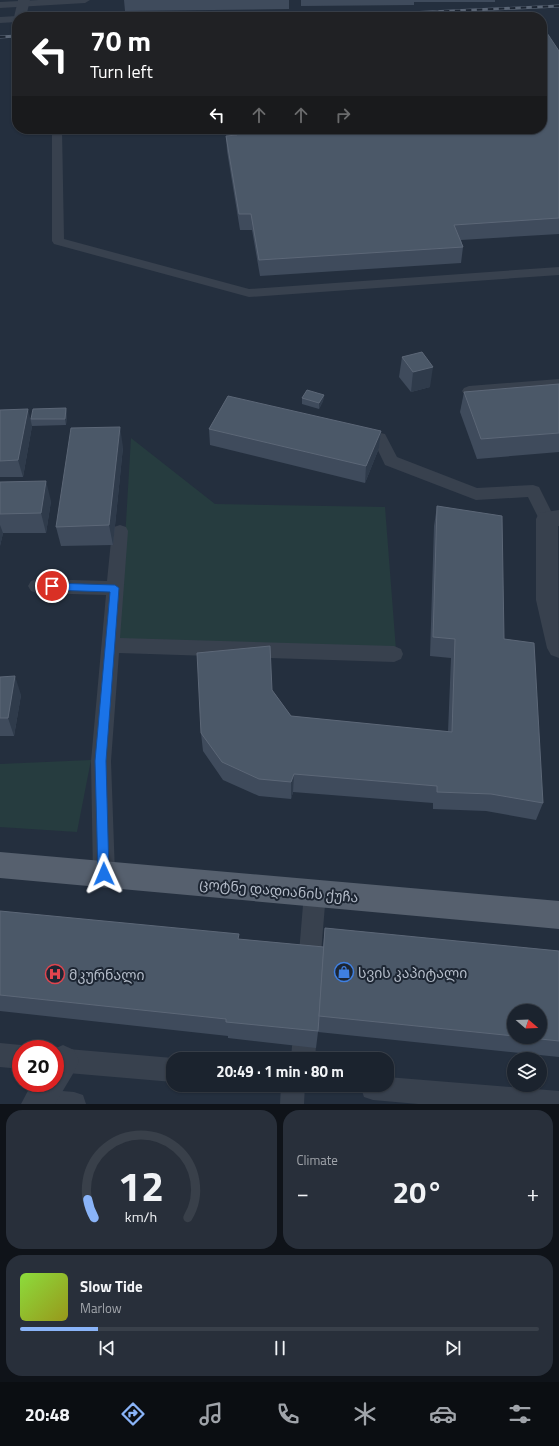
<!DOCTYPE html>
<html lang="en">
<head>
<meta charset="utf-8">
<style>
  :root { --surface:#1b232e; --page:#282f3a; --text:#f1f3f6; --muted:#a0a4aa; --line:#39404a; --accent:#8ab4f8 }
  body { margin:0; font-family:"Titillium Web","Noto Sans Georgian",sans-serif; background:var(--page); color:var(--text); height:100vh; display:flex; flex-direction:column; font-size:15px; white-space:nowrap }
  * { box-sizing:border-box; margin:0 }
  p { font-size:13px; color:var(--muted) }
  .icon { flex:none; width:22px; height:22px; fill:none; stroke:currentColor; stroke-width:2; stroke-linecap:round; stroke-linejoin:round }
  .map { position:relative; height:1104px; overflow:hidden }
  .panel { display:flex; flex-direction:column; gap:6px; padding:6px; background:#0f1319; flex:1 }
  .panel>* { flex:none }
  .guide { position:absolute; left:12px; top:12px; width:535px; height:122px; border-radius:16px; box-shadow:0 1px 3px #0004,0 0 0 1px var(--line); background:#202124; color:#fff; overflow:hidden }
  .needle { width:26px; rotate:109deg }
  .fabs { position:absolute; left:507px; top:1004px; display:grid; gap:8px }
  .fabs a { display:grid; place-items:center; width:40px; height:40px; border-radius:50%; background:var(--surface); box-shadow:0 1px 3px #0004,0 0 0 1px var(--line); font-size:20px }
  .speed { position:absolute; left:12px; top:1040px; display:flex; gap:8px; font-size:20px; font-weight:700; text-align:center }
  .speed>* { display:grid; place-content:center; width:52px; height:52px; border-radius:50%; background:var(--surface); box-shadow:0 1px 3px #0004,0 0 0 1px var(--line); line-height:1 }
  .speed .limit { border:6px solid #d22; background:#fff; color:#111 }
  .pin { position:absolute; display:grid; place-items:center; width:34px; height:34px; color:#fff; margin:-17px; border:2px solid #fff; border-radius:50%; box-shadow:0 1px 4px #0007 }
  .me { position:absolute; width:44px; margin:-22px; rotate:359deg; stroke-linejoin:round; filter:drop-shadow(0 0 3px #0008) }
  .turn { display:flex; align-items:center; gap:14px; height:84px; padding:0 12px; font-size:18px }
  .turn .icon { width:52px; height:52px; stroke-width:2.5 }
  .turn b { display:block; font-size:28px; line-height:34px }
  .lanes { display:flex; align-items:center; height:38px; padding:0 12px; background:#0003; justify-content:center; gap:20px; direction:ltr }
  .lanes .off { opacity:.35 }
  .big { font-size:30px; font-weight:700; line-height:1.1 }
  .panel .tile { flex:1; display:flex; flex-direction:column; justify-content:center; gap:6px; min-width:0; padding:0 14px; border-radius:16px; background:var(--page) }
  .panel .dial { align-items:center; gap:0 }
  .dial svg { height:104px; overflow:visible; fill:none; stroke:var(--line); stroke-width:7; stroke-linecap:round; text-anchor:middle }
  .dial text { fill:var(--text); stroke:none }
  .song { display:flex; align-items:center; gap:12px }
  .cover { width:48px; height:48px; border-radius:6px; background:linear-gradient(135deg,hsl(90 70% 55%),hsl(60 70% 35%)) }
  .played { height:4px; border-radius:2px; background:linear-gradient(90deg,var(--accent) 15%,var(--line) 15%) }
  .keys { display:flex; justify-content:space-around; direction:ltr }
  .heat { display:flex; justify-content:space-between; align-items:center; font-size:22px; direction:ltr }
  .panel .tiles { flex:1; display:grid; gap:6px; grid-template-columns:1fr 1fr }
  .tile:last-child { grid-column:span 2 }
  .trip { position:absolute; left:166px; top:1052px; width:228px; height:40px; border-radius:16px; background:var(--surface); box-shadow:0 1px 3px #0004,0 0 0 1px var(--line); font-weight:700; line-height:40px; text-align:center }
  .dock { display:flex; height:64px; justify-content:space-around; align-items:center; background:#0b0e12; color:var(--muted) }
  .dock .icon { width:28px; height:28px }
  .dock .current { color:var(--accent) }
  .dock b { font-size:18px; color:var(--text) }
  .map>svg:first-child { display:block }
  .green { fill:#263c3f }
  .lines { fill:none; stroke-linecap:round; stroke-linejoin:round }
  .service { fill:#38414e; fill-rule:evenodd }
  .minor { fill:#38414e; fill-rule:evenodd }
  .primary { fill:#56606e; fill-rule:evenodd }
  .rail-casing { stroke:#5a6575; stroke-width:3 }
  .rail { stroke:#1d2633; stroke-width:2; stroke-dasharray:5.5; stroke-linecap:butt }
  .wall { fill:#3f4b5c; fill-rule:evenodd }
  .shaded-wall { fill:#2f3b4b }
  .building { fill:#4b5868; stroke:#5c6777 }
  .route { fill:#1a73e8; stroke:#114b97 }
  .labels { text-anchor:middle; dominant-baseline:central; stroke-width:4; stroke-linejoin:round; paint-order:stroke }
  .near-street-label { font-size:14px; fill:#b4bcc9; stroke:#1d2633 }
  .near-poi-label { font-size:14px; fill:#b4bcc9; stroke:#1d2633; text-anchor:start }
</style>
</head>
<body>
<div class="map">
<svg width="559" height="1104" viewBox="0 0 559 1104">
  <rect width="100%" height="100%" fill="#242f3e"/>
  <!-- green -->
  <g class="green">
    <polygon points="131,438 215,504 385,507 396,650 116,641 124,556"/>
    <polygon points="91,760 77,832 0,827 0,764"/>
  </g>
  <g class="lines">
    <!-- service -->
    <g class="service">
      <polygon points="38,0 90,0 85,3 0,8 0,2"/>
      <polygon points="17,16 20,17 17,17 17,22 0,23 0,17"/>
      <polygon points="52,129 62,129 64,239 249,289 559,267 559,275 249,297 54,244 52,241"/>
      <polygon points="559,379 559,389 469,396 464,394 462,391 464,388 469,386"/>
      <polygon points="358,428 385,434 397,457 477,488 533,485 539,487 555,519 553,523 547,525 541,523 528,497 476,500 385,465 374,442 353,437 350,433 353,429"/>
      <polygon points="120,525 126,527 128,531 120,638 394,646 401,649 403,654 401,659 394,662 119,653 111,761 115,874 112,881 104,884 96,881 93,874 91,761 106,595 37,593 31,591 28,586 31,581 37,579 107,581 112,531 114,527"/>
      <polygon points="315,882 323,885 326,893 320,965 317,973 309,976 301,973 298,965 304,893 307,885"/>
      <polygon points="304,1034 313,1037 316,1046 315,1059 291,1059 292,1046 295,1037"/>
      <polygon points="0,1043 21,1045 30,1048 21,1049 21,1069 0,1067"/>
      <polygon points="56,1048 173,1058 176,1059 173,1059 173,1082 56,1072 55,1049 53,1049"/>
      <polygon points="387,1077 559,1091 559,1104 418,1104 373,1100 364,1097 361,1088 362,1085 387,1085"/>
      <polygon points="281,1085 305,1085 304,1104 280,1104"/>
      <polygon points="39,1089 74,1092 83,1095 86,1104 28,1104 27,1101 30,1092"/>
    </g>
    <!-- minor -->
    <g class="minor">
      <polygon points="18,0 30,0 26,17 17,17 17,20 14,17"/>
      <polygon points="559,510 559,526 558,526 559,658 551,655 547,648 536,600 536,519 539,513"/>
      <polygon points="63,1045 74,1050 79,1061 74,1072 55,1104 21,1104 32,1083 55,1083 54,1049"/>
    </g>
    <!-- primary -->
    <polygon class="primary" points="0,852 559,901 559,929 0,878"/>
    <!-- rail casing -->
    <g class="rail-casing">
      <g id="rail">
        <polyline points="323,17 559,6"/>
        <polyline points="0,37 17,36"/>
      </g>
    </g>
    <!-- rail -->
    <use href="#rail" class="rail"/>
  </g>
  <!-- wall -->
  <g class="wall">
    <polygon points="124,0 289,0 289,9 125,11"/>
    <polygon points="301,0 495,0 495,2 414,2 414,5 301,6"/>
    <polygon points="559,51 559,234 461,240 463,247 461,263 260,276 252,230 240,230 227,151 226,136 235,135 234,129 542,129"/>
    <polygon points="402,357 430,387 411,392 399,377"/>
    <polygon points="559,384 559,452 477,459 460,412 464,392"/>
    <polygon points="324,395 323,401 319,409 302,404 302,398"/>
    <polygon points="66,408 67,414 66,425 32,426 23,477 0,477 0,410 31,419"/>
    <polygon points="209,429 381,431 379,448 365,483 210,445"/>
    <polygon points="123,447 113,545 61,546 56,527"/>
    <polygon points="0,482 51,501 46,533 3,533 0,546"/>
    <polygon points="437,506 504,639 543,803 536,820 486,811 433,809 433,803 293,792 291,799 259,796 223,780 203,751 201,733 272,690 291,716 448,732 451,658 430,656 434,526"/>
    <polygon points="0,677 21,695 14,736 0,736"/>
    <path d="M0 911 239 939 323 947 325 928 559 951V1057L318 1032 316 1048 228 1038V1036L0 1011ZM514 1011 540 1037H514Z"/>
  </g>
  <!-- shaded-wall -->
  <g class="shaded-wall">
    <polygon points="433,367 430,387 411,392 413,372"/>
    <polygon points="324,395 323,401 319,409 319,403"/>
    <polygon points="66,408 67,414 66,425 65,419"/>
    <polygon points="28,409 32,426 23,477 18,460"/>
    <polygon points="120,427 123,447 113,545 109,525"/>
    <polygon points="381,431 379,448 365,483 366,466"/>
    <polygon points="46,481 51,501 46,533 41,513"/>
    <polygon points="0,525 3,533 0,546"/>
    <polygon points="15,676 21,695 14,736 8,718"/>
    <polygon points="294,774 293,792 291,799 291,782"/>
  </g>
  <!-- building -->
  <g class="building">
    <polygon points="542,27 543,27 559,51 559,218 454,225 463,247 259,260 251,214 239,214 226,136 237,135 236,129 542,129"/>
    <polygon points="422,352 433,367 413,372 402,357"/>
    <polygon points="559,384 559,433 481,439 464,392"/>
    <polygon points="307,390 324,395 319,403 302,398"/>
    <polygon points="228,396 381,431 366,466 209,429"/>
    <polygon points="66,408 65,419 31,419 33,409"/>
    <polygon points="28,409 18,460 0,461 0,410"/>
    <polygon points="120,427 109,525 56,527 71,428"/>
    <polygon points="46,481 41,513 0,514 0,482"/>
    <polygon points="437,506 502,516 504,639 534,643 543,803 491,794 437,792 437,786 294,774 291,782 259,779 222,762 201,733 197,653 270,646 272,690 291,716 452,732 455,639 433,637"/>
    <polygon points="15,676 8,718 0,718 0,677"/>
    <polygon points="0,911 239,934 238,939 324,947 318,1031 226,1022 226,1019 0,995"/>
    <polygon points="325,928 559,951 559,1041 522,1037 540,1037 540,1011 514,1011 514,1036 319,1016"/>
  </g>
  <!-- route -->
  <polygon class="route" points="52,583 115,585 119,588 106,761 109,874 108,878 104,880 100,878 98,874 95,761 110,592 52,590 48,586"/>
  <!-- icons -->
  <defs>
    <g id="shop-ring" transform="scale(1)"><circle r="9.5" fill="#1d2633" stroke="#3f7fe0" stroke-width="1.5"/><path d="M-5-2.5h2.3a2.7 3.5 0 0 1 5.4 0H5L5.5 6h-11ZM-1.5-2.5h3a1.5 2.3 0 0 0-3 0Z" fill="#3f7fe0"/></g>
    <g id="hospital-ring" transform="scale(1)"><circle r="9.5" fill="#1d2633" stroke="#e0444e" stroke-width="1.5"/><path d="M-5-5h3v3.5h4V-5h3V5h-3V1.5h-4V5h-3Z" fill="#e0444e"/></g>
  </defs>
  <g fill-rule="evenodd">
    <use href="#shop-ring" x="344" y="972"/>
    <use href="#hospital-ring" x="55" y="974"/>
  </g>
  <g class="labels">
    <!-- near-street labels -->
    <g class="near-street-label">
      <text transform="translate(279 890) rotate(5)">ცოტნე დადიანის ქუჩა</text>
    </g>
    <!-- near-poi labels -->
    <g class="near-poi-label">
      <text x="358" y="972">სვის კაპიტალი</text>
      <text x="69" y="974">მკურნალი</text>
    </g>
  </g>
</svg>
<div class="fabs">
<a><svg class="needle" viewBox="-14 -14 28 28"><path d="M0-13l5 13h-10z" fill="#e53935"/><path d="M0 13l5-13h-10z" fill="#a0a4aa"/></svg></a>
<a><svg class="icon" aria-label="layers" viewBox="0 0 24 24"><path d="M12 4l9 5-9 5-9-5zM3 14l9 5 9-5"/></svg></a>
</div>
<div class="speed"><div class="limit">20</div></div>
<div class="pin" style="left:52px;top:586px;background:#d93025"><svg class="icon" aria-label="arrive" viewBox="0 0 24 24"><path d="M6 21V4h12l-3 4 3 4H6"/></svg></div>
<svg class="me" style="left:104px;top:874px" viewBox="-20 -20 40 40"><path d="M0-17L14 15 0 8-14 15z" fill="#1a73e8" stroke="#fff" stroke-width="4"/></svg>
<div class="trip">20:49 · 1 min · 80 m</div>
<div class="guide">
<div class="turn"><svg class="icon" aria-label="left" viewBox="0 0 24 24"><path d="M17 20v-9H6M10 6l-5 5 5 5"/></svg><div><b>70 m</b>Turn left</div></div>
<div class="lanes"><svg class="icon" aria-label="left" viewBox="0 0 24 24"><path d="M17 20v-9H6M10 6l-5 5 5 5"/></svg><svg class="icon off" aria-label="ahead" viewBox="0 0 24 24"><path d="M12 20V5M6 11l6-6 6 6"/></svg><svg class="icon off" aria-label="ahead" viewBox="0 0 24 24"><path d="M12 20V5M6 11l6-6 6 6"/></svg><svg class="icon off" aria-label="right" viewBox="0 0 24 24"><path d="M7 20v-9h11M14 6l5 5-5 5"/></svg></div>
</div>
</div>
<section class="panel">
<div class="tiles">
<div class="tile dial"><svg viewBox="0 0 100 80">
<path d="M14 69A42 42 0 1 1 86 69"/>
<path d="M14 69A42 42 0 0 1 9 55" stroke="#8ab4f8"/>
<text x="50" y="56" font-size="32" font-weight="700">12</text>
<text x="50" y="72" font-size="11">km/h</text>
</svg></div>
<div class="tile"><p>Climate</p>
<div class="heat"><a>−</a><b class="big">20°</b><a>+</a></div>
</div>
<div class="tile">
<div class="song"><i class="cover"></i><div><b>Slow Tide</b><p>Marlow</p></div></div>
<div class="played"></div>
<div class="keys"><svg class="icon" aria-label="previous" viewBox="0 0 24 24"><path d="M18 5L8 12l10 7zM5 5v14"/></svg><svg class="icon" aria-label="pause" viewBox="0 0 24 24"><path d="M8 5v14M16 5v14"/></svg><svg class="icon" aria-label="next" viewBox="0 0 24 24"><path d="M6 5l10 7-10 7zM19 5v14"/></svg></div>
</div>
</div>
</section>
<nav class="dock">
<b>20:48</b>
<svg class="icon current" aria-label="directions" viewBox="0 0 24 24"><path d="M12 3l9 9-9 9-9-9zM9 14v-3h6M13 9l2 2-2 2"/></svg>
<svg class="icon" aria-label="music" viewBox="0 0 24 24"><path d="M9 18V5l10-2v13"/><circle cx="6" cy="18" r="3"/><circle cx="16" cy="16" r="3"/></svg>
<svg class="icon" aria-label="phone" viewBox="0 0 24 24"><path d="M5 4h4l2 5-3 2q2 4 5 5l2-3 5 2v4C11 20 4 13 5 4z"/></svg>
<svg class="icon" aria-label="climate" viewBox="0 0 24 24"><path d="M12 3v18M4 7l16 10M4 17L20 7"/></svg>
<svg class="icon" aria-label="car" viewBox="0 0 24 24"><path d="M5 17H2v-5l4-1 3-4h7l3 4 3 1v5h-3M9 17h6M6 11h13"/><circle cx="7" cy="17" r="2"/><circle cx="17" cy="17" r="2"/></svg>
<svg class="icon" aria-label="filters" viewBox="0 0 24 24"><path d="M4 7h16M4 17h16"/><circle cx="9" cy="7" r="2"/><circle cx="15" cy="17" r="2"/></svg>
</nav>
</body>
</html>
